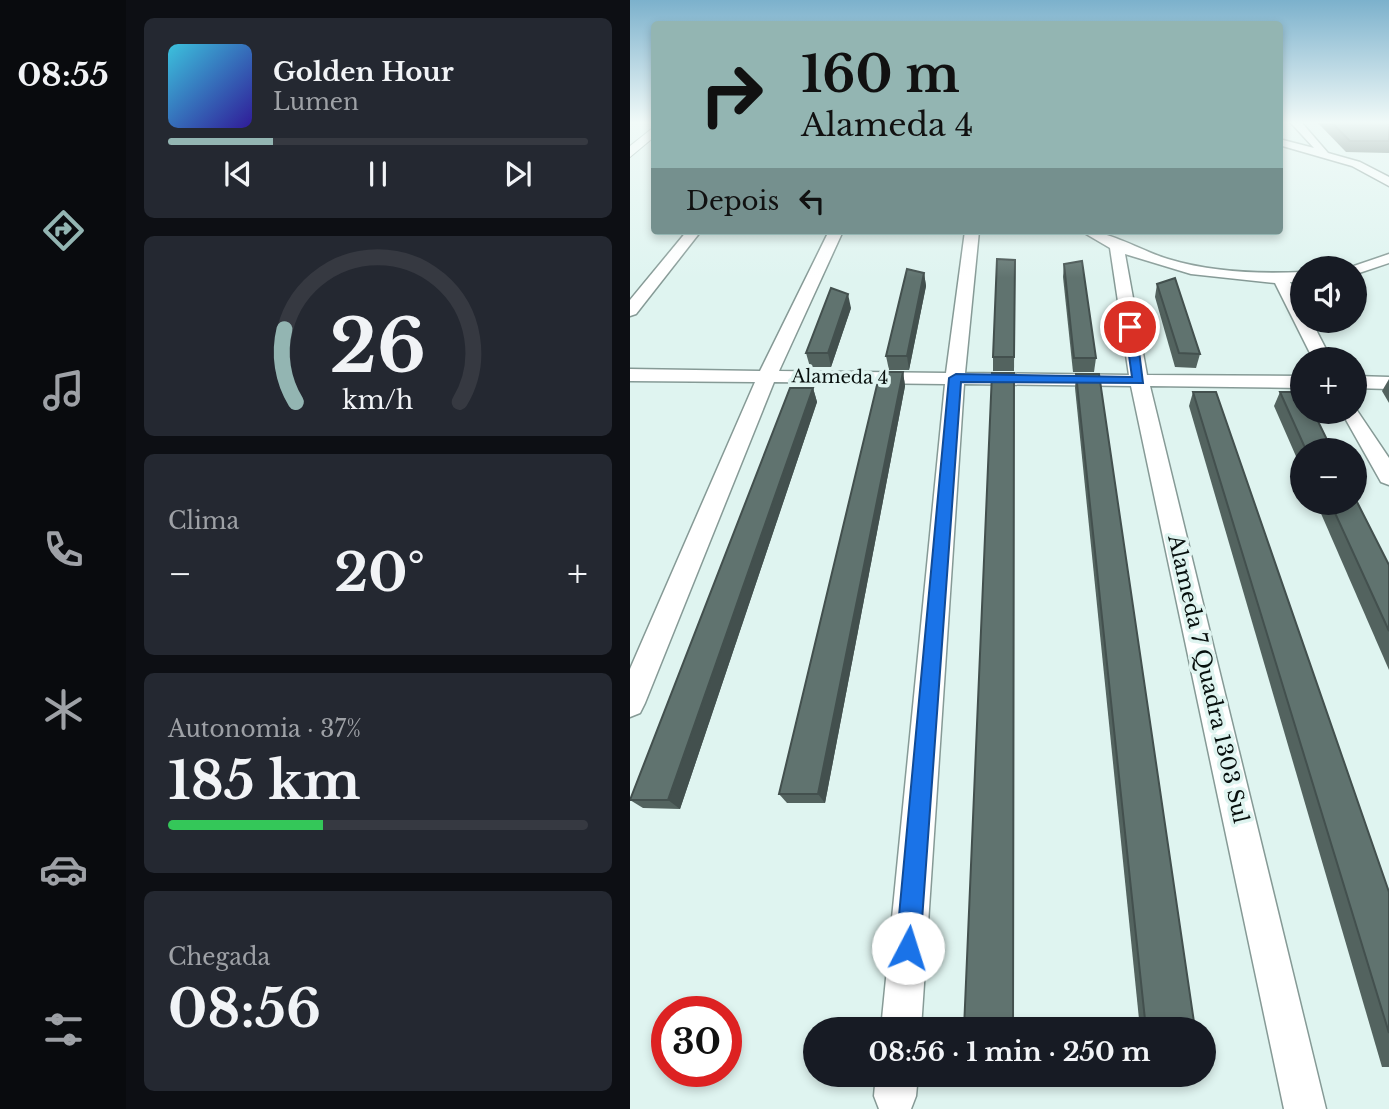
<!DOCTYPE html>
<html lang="pt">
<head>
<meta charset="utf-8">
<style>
  :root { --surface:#171b24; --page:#242831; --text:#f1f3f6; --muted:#9ea1a6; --line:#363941; --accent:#93b5b2 }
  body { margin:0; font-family:"Libre Baskerville",serif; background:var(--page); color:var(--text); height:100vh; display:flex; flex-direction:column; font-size:26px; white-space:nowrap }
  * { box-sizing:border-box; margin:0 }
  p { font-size:23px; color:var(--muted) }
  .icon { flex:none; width:38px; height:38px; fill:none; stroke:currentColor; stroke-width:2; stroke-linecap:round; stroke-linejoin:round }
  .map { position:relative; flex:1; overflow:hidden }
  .drawer { display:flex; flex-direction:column; gap:18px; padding:18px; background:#0d0f14; width:504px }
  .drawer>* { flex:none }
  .banner { position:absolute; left:21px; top:21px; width:632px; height:214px; border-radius:7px; box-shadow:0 4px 10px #0003; background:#93b5b2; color:#111; overflow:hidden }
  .buttons { position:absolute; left:660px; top:256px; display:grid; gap:14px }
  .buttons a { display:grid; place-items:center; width:77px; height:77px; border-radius:50%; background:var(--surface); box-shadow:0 4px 10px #0003; font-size:35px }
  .speed { position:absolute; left:21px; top:996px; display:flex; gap:14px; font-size:35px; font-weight:700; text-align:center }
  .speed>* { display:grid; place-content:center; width:91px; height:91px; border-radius:50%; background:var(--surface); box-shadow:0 4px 10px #0003; line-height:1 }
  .speed .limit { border:10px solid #d22; background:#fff; color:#111 }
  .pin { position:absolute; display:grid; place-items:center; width:60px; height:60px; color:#fff; margin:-30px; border:4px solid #fff; border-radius:50%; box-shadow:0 2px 7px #0007 }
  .me { position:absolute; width:77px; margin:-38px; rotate:5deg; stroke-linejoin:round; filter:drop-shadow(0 0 5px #0008) }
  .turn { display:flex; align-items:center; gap:24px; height:147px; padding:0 35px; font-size:32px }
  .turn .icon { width:91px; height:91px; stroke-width:2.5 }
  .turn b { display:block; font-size:49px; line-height:60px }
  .then { display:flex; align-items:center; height:66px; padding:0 35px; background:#0003; gap:14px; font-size:26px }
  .big { font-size:52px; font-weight:800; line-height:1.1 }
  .drawer .tile { flex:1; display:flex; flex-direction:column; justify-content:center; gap:10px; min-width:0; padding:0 24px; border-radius:10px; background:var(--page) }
  .drawer .dial { align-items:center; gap:0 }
  .dial svg { height:182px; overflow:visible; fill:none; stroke:var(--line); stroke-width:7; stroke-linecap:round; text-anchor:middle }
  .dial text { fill:var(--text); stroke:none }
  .song { display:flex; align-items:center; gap:21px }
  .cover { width:84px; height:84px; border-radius:10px; background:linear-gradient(135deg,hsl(190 70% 55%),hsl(250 70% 35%)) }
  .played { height:7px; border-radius:4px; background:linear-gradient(90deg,var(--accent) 25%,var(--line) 25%) }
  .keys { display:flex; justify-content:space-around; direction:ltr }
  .heat { display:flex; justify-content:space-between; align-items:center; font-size:38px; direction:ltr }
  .charge { height:10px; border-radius:5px; background:linear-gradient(90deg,#34c759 37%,var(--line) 0) }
  .trip { position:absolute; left:173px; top:1017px; width:413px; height:70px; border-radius:35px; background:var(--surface); box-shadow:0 4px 10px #0003; font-weight:800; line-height:70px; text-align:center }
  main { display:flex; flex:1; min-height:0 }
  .dock { display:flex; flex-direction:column; width:126px; justify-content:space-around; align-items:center; background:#090b0e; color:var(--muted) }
  .dock .icon { width:49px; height:49px }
  .dock .current { color:var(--accent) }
  .dock b { font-size:32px; color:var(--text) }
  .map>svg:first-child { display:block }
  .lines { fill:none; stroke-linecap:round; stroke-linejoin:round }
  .minor-casing { stroke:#869a96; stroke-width:3 }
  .tertiary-casing { stroke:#869a96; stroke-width:2 }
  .minor { fill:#fff; fill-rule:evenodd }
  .tertiary { fill:#fff; fill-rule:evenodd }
  .wall { fill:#53635f }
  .shaded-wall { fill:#43504e }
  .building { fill:#60736f; stroke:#43504e; stroke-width:2 }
  .route { fill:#1a73e8; stroke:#114b97; stroke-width:2 }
  .labels { text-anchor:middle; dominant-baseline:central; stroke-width:7; stroke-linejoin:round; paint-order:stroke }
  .far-street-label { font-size:18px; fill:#070f0d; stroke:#dff4f0 }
  .street-label { font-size:21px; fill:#070f0d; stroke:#dff4f0 }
</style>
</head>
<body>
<main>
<nav class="dock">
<b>08:55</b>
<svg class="icon current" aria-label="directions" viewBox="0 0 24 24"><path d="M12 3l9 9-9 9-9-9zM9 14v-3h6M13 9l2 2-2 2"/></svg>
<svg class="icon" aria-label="music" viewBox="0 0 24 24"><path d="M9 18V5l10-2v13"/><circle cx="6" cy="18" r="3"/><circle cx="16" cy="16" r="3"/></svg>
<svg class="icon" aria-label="phone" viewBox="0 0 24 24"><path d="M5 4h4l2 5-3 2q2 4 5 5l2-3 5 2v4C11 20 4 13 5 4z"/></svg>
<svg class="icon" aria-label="climate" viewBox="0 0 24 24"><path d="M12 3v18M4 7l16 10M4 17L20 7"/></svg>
<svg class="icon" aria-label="car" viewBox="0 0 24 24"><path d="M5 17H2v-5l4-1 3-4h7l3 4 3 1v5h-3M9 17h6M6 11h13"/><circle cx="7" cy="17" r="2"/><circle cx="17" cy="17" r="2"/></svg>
<svg class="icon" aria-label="filters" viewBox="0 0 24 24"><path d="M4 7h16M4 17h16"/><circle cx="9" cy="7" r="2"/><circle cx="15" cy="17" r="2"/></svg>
</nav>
<section class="drawer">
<div class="tile">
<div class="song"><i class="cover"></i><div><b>Golden Hour</b><p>Lumen</p></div></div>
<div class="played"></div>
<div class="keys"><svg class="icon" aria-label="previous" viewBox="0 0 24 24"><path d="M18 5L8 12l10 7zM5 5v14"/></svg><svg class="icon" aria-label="pause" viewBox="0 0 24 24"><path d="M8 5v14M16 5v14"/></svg><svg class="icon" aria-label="next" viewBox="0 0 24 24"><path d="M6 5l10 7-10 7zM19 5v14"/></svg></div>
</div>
<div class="tile dial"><svg viewBox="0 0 100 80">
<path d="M14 69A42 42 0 1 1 86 69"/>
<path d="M14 69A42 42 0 0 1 9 37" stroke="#93b5b2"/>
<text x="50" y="56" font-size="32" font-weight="700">26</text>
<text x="50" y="72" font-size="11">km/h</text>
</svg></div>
<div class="tile"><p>Clima</p>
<div class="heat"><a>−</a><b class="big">20°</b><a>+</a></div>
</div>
<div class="tile"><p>Autonomia · 37%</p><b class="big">185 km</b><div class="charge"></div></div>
<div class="tile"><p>Chegada</p><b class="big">08:56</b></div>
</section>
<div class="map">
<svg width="759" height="1109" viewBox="0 0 759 1109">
  <rect width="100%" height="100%" fill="#dff4f0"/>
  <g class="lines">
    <!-- minor casing -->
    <g class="minor-casing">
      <g id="minor">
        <polygon points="661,123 672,123 698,153 730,162 759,177 759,186 722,166 649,145 649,139 684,148"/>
        <polygon points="57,231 71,231 6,314 0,316 0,300"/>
        <path d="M199 231H213L149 371 316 373 335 231H349L335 373 499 375 480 248 451 231C481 231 509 250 538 259 581 272 627 274 672 272V282H660L672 304V320H681L701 359H683L645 283 561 274 495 254 517 375 672 376V388L520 386 696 1109H654L501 386 334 384 291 1029H251L315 384 144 382 15 703 10 713 0 717V669L125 382 0 381V369L130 371Z"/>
        <polygon points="759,254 759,263 729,273 724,274 724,268 718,268"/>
        <polygon points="724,376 759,377 759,389 724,388"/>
        <polygon points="724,406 759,458 759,485 751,482 711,411 724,411"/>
        <polygon points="246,1074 288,1074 286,1096 281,1109 249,1109 244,1096"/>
      </g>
    </g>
    <!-- tertiary casing -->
    <g class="tertiary-casing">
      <polygon id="tertiary" points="24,127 24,137 0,157 0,146"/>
    </g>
    <!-- minor -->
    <use href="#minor" class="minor"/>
    <!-- tertiary -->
    <use href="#tertiary" class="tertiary"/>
  </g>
  <!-- wall -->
  <g class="wall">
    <polygon points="688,123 759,123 759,153 716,152"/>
    <polygon points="385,260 384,371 363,371 363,357"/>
    <polygon points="434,264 466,358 464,372 443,372 433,277"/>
    <polygon points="294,273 296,286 279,370 259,370 256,356"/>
    <polygon points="527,284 570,354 566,368 545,367 525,297"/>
    <polygon points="221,308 201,367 180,367 176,353"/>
    <polygon points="273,372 275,386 195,803 157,803 149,794"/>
    <polygon points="446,374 565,1029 510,1029 445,388"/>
    <polygon points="759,379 759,403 752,391"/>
    <polygon points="183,388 187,402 50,809 13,808 0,800"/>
    <polygon points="563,392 759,892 759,1067 752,1067 559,406"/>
    <polygon points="650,392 702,450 672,450 672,470 644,406"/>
    <polygon points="686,502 724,502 759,565 759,670"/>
  </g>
  <!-- shaded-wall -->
  <g class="shaded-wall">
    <polygon points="294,273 296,286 279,370 277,356"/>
    <polygon points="218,294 221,308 201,367 198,353"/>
    <polygon points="273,372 275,386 195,803 188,794"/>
    <polygon points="183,388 187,402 50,809 38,800"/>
  </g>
  <!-- building -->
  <g class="building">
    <polygon points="702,123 759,123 759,141 720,141"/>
    <polygon points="367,259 385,260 384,357 363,357"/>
    <polygon points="452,261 466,358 444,358 434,264"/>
    <polygon points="277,269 294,273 277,356 256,356"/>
    <polygon points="545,278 570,354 549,353 527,284"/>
    <polygon points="201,288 218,294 198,353 176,353"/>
    <polygon points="252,372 273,372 188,794 149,794 247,385"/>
    <polygon points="362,373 384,373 383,1029 334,1029"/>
    <polygon points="446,374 469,374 565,1029 516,1029"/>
    <polygon points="160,388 183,388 38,800 0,800"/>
    <polygon points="563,392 586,392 759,892 759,1033"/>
    <polygon points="650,392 672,392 672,411 683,411 702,450 676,450"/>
    <polygon points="724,496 759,565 759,631 700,502 724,502"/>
  </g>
  <!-- sky -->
  <linearGradient id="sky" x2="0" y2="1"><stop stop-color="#7cb1cc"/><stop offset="0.44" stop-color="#f1faf8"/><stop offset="1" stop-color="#f1faf8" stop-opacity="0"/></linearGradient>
  <rect width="759" height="278" fill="url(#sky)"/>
  <!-- route -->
  <polygon class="route" points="500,324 506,327 513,383 331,382 290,948 286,956 278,960 269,956 266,948 319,378 326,374 502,377 495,327"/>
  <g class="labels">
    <!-- far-street labels -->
    <g class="far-street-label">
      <text transform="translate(210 377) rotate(1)">Alameda 4</text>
    </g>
    <!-- street labels -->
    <g class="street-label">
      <text transform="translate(578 679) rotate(77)">Alameda 7 Quadra 1303 Sul</text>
    </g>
  </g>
</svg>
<div class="buttons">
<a><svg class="icon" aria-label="sound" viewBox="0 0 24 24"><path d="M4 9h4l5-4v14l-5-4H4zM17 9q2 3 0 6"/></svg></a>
<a>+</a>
<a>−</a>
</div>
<div class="speed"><div class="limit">30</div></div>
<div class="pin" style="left:500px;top:327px;background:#d93025"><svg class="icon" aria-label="arrive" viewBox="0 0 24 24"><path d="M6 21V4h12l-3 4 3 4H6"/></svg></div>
<svg class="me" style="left:278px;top:948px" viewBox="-20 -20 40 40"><circle r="19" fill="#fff"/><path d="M0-13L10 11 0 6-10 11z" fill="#1a73e8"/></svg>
<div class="trip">08:56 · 1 min · 250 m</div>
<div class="banner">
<div class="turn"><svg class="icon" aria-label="right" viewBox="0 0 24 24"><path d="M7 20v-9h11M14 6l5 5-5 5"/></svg><div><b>160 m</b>Alameda 4</div></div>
<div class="then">Depois<svg class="icon" aria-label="left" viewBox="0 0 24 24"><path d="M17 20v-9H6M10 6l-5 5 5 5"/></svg></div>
</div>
</div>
</main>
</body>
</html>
